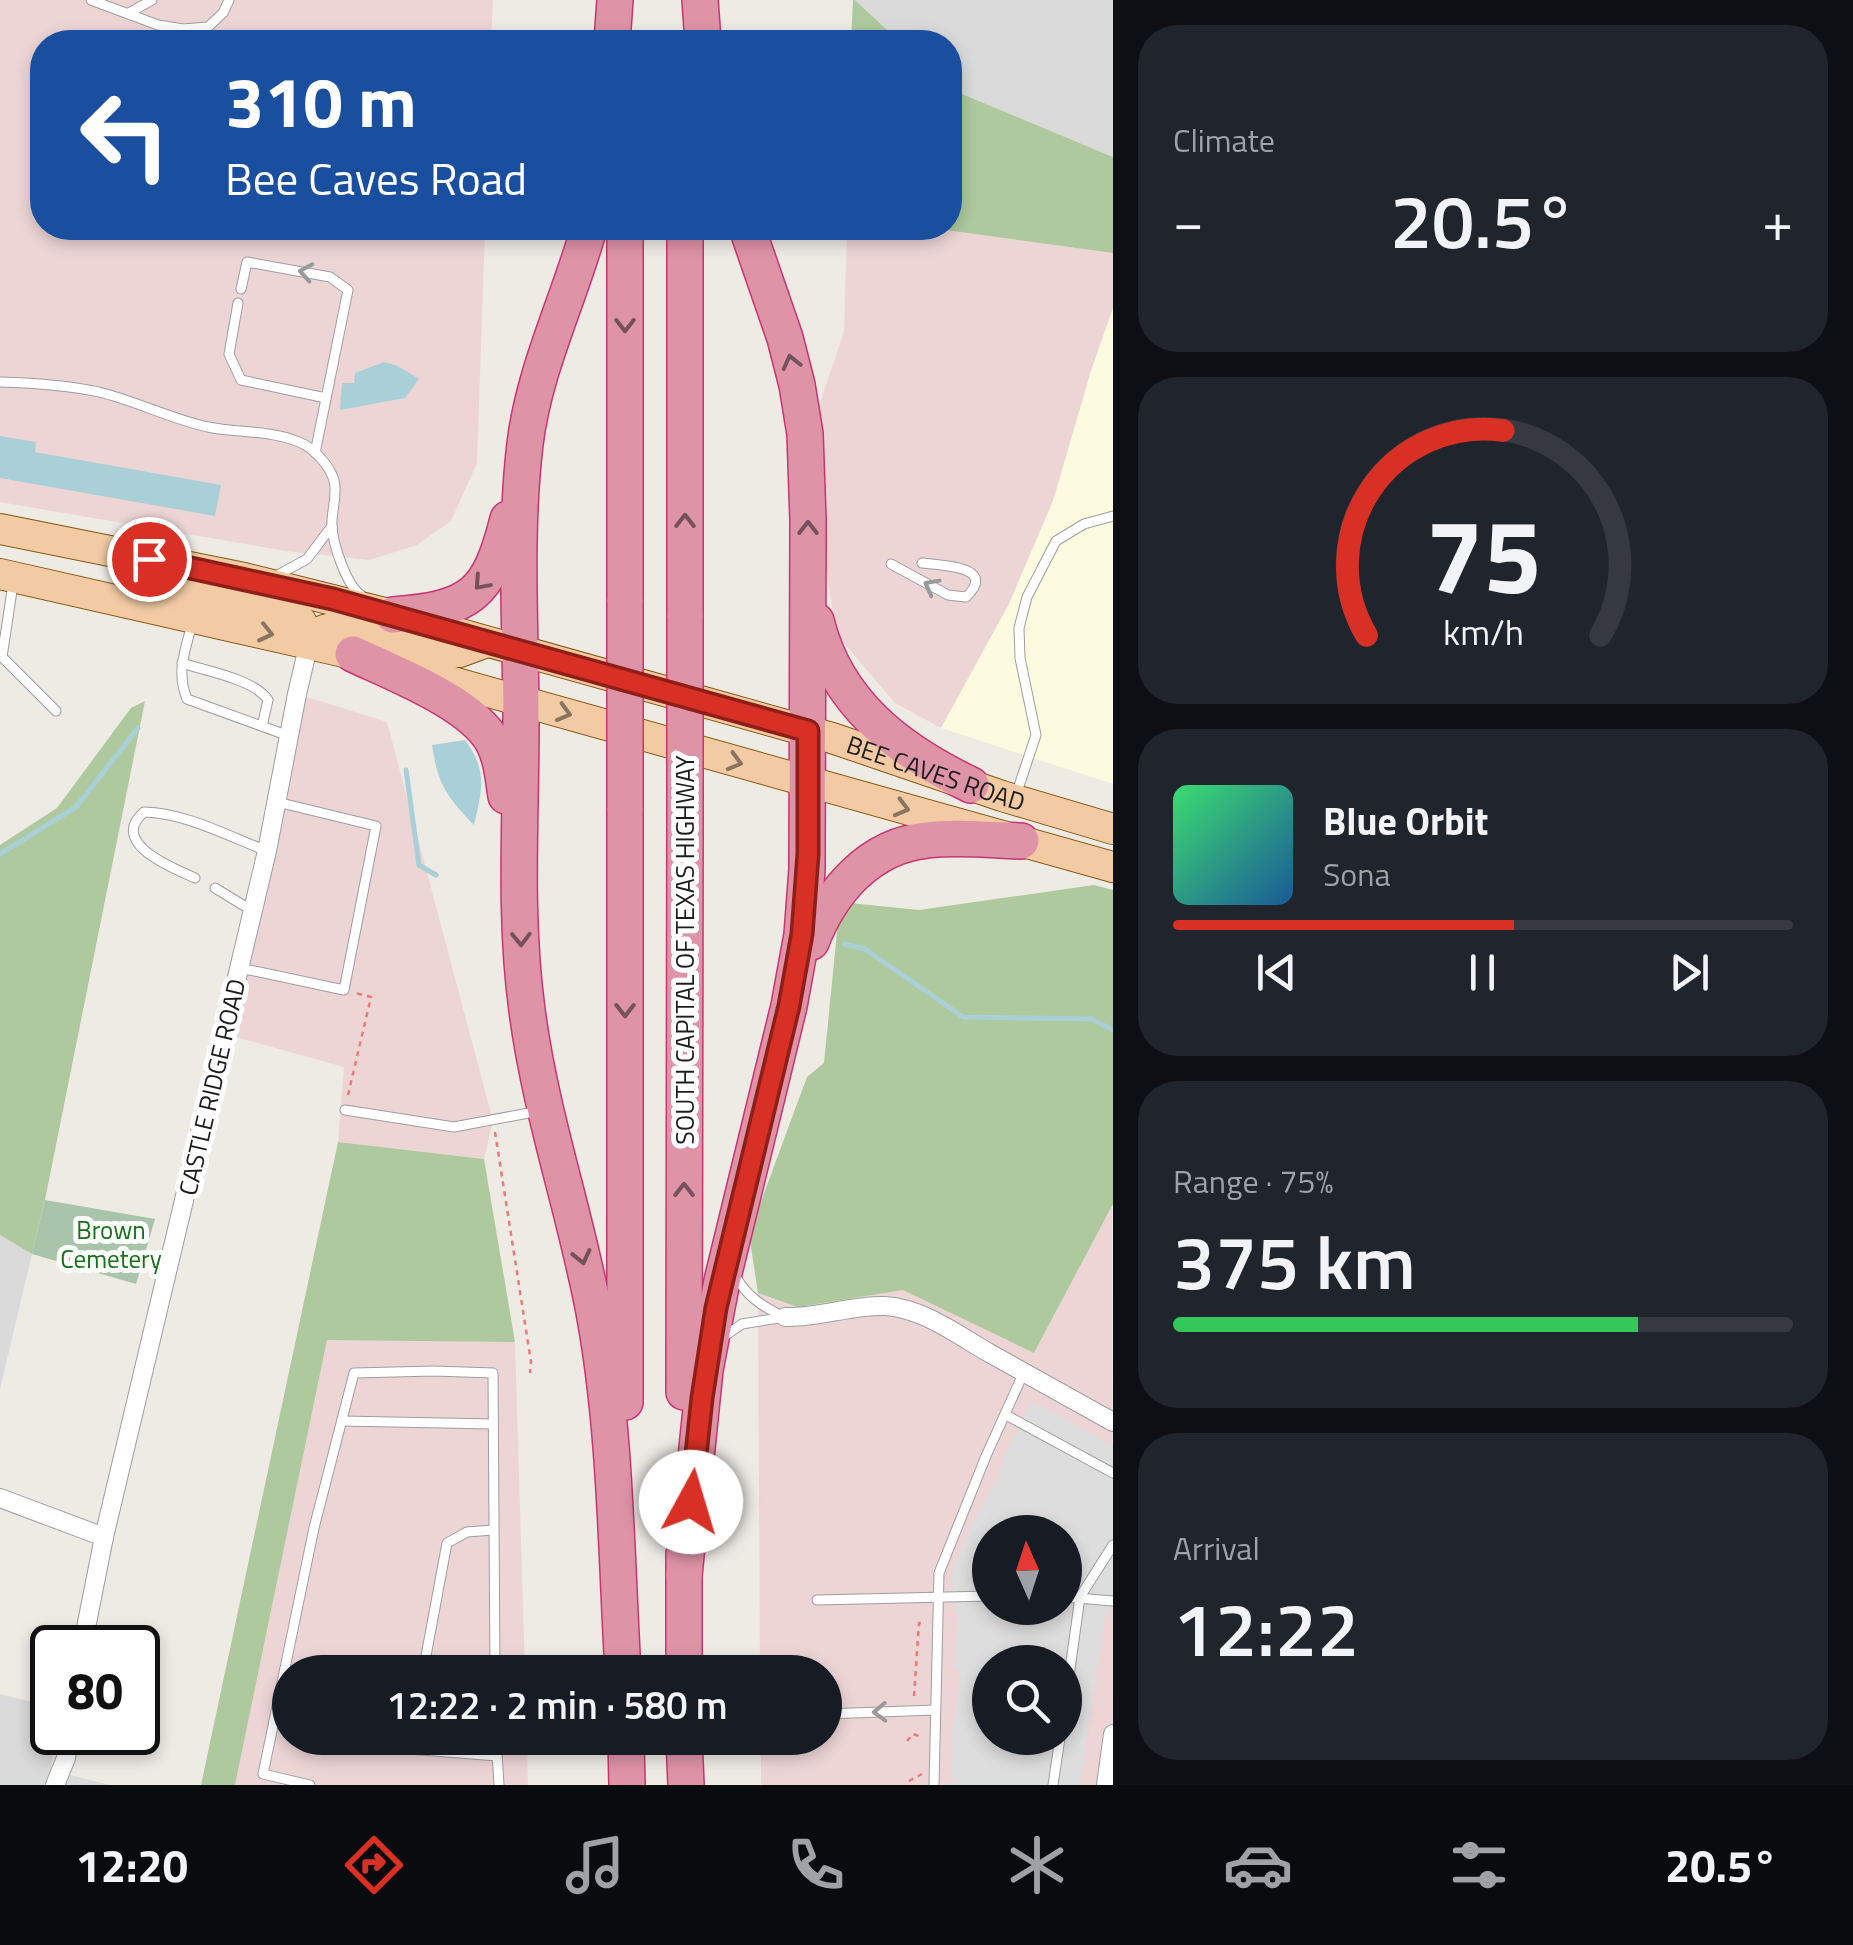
<!DOCTYPE html>
<html lang="en">
<head>
<meta charset="utf-8">
<style>
  :root { --surface:#171b24; --page:#20242c; --text:#f1f3f6; --muted:#9ea1a6; --line:#363941; --accent:#d93025 }
  body { margin:0; font-family:"Titillium Web",sans-serif; background:var(--page); color:var(--text); height:100vh; display:flex; flex-direction:column; font-size:38px; white-space:nowrap }
  * { box-sizing:border-box; margin:0 }
  p { font-size:32px; color:var(--muted) }
  .icon { flex:none; width:55px; height:55px; fill:none; stroke:currentColor; stroke-width:2; stroke-linecap:round; stroke-linejoin:round }
  .map { position:relative; flex:1; overflow:hidden }
  .sheet { display:flex; flex-direction:column; gap:25px; padding:25px; background:#0d0f14; width:740px }
  .sheet>* { flex:none }
  .guide { position:absolute; left:30px; top:30px; width:932px; height:210px; border-radius:40px; box-shadow:0 5px 15px #0003; background:#1a4fa0; color:#fff; overflow:hidden }
  .needle { width:65px; rotate:357deg }
  .fabs { position:absolute; left:972px; top:1515px; display:grid; gap:20px }
  .fabs a { display:grid; place-items:center; width:110px; height:110px; border-radius:50%; background:var(--surface); box-shadow:0 5px 15px #0003; font-size:50px }
  .speed { position:absolute; left:30px; top:1625px; display:flex; gap:20px; font-size:50px; font-weight:700; text-align:center }
  .speed>* { display:grid; place-content:center; width:130px; height:130px; border-radius:50%; background:var(--surface); box-shadow:0 5px 15px #0003; line-height:1 }
  .speed .limit { border:5px solid #111; border-radius:15px; background:#fff; color:#111 }
  .pin { position:absolute; display:grid; place-items:center; width:85px; height:85px; color:#fff; margin:-42px; border:5px solid #fff; border-radius:50%; box-shadow:0 2px 10px #0007 }
  .me { position:absolute; width:110px; margin:-55px; rotate:6deg; stroke-linejoin:round; filter:drop-shadow(0 0 8px #0008) }
  .turn { display:flex; align-items:center; gap:35px; height:210px; padding:0 30px; font-size:45px }
  .turn .icon { width:130px; height:130px; stroke-width:2.5 }
  .turn b { display:block; font-size:70px; line-height:85px }
  .big { font-size:75px; font-weight:600; line-height:1.1 }
  .sheet .card { flex:1; display:flex; flex-direction:column; justify-content:center; gap:15px; min-width:0; padding:0 35px; border-radius:40px; background:var(--page) }
  .sheet .dial { align-items:center; gap:0 }
  .dial svg { height:260px; overflow:visible; fill:none; stroke:var(--line); stroke-width:7; stroke-linecap:round; text-anchor:middle }
  .dial text { fill:var(--text); stroke:none }
  .song { display:flex; align-items:center; gap:30px }
  .cover { width:120px; height:120px; border-radius:15px; background:linear-gradient(135deg,hsl(140 70% 55%),hsl(210 70% 35%)) }
  .played { height:10px; border-radius:5px; background:linear-gradient(90deg,var(--accent) 55%,var(--line) 55%) }
  .keys { display:flex; justify-content:space-around; direction:ltr }
  .heat { display:flex; justify-content:space-between; align-items:center; font-size:55px; direction:ltr }
  .charge { height:15px; border-radius:8px; background:linear-gradient(90deg,#34c759 75%,var(--line) 0) }
  .trip { position:absolute; left:272px; top:1655px; width:570px; height:100px; border-radius:50px; background:var(--surface); box-shadow:0 5px 15px #0003; font-weight:600; line-height:100px; text-align:center }
  .dock { display:flex; height:160px; justify-content:space-around; align-items:center; background:#090b0e; color:var(--muted) }
  .dock .icon { width:70px; height:70px }
  .dock .on { color:var(--accent) }
  .dock b { font-size:45px; color:var(--text) }
  main { display:flex; flex:1; min-height:0 }
  .map>svg:first-child { display:block }
  .residential { fill:#dbdadb }
  .commercial { fill:#edd5d6; fill-rule:evenodd }
  .education { fill:#fcfadf }
  .forest { fill:#adc99d }
  .cemetery { fill:#a8c4aa }
  .parking { fill:#ddd; fill-rule:evenodd }
  .water { fill:#a9d0d7 }
  .lines { fill:none; stroke-linecap:round; stroke-linejoin:round }
  .stream { stroke:#a9d0d7; stroke-width:5 }
  .lane-casing { stroke:#9e9e9e; stroke-width:11 }
  .street-casing { stroke:#9e9e9e; stroke-width:20 }
  .primary-casing { stroke:#88570e; stroke-width:32 }
  .highway-casing { stroke:#c83572; stroke-width:38 }
  .path { stroke:#ec7a77; stroke-width:2.5; stroke-dasharray:5 5; stroke-linecap:butt }
  .lane { stroke:#fff; stroke-width:9 }
  .street { stroke:#fff; stroke-width:18 }
  .primary { stroke:#f2cba4; stroke-width:30 }
  .highway { stroke:#de93a7; stroke-width:35 }
  .highway-bridge-casing { stroke:#c83572; stroke-width:38; stroke-linecap:butt }
  .highway-bridge { stroke:#de93a7; stroke-width:35 }
  .oneway { stroke:#999 }
  .oneway2 { stroke:#74525b }
  .oneway3 { stroke:#887460 }
  .route-casing { stroke:#8d1f18; stroke-width:25 }
  .route { stroke:#d93025; stroke-width:18 }
  .labels { text-anchor:middle; dominant-baseline:central; stroke-width:10; stroke-linejoin:round; paint-order:stroke }
  .street-label { font-size:25px; fill:#1d1d1d; stroke:#fff }
  .park-label { font-size:25px; fill:#167117; stroke:#fff }
</style>
</head>
<body>
<main>
<div class="map">
<svg width="1113" height="1785" viewBox="0 0 1113 1785">
  <rect width="100%" height="100%" fill="#eeeae4"/>
  <!-- residential -->
  <g class="residential">
    <polygon points="855,0 1113,0 1113,157 950,89 950,42 900,42"/>
    <polygon points="0,1235 32,1254 0,1389"/>
    <polygon points="0,1694 52,1707 52,1732 55,1733 51,1770 110,1785 0,1785"/>
  </g>
  <!-- commercial -->
  <g class="commercial">
    <polygon points="0,0 493,0 491,42 42,42 42,228 485,228 477,463 451,521 417,545 369,560 286,551 0,502"/>
    <polygon points="847,228 931,228 1113,253 1113,308 1091,371 1053,501 1009,604 941,728 895,703 836,634 822,536 817,412 844,332"/>
    <polygon points="297,694 387,722 493,1121 484,1159 338,1142 344,1067 225,1034"/>
    <path d="M1112 1206 1113 1785H761V1738H825V1672H760L758 1293 798 1307 903 1290 1034 1353ZM990 1532H1065V1608H990ZM990 1662H1065V1738H990Z"/>
    <polygon points="327,1339 515,1342 525,1672 290,1672 290,1738 527,1738 528,1785 235,1785"/>
  </g>
  <!-- education -->
  <polygon class="education" points="1113,308 1113,784 941,728 1009,604 1053,501 1091,371"/>
  <!-- forest -->
  <g class="forest">
    <polygon points="853,0 855,0 900,42 851,42"/>
    <polygon points="950,89 1113,157 1113,253 931,228 950,228"/>
    <polygon points="145,701 45,1200 32,1254 0,1235 0,845 57,808 131,708"/>
    <polygon points="1094,885 1113,890 1113,1204 1034,1353 903,1290 798,1307 758,1293 749,1234 807,1077 824,1063 840,902 919,910"/>
    <polygon points="338,1142 484,1159 515,1342 327,1340 235,1785 201,1785"/>
  </g>
  <!-- cemetery -->
  <polygon class="cemetery" points="45,1200 155,1219 136,1284 32,1254"/>
  <!-- parking -->
  <path class="parking" d="M1032 1401 1113 1446V1604L1105 1617 1080 1785H950L953 1756 952 1736 961 1670 954 1668 958 1621 951 1575 970 1527 998 1477 1005 1455ZM990 1532H1065V1608H990ZM990 1662H1065V1738H990Z"/>
  <!-- water -->
  <g class="water">
    <polygon points="384,362 398,366 419,379 405,398 340,410 342,383 354,383 355,373"/>
    <polygon points="0,436 36,442 35,452 221,485 215,516 0,478"/>
    <path d="M465 740C488 771 482 790 474 825 447 797 438 785 432 745Z"/>
  </g>
  <g class="lines">
    <!-- stream -->
    <g class="stream">
      <polyline points="406,770 419,865 436,875"/>
      <polyline points="0,854 76,807 138,728"/>
      <polyline points="844,944 865,949 963,1017 1091,1019 1113,1030"/>
    </g>
    <!-- lane casing -->
    <g class="lane-casing">
      <g id="lane">
        <polyline points="91,0 158,25 183,29 208,27 223,13 229,0"/>
        <polyline points="129,13 152,0"/>
        <polyline points="241,289 247,262 330,277 348,290 315,453"/>
        <polyline points="238,303 229,354 241,380 326,398"/>
        <path d="M0 382C33 383 67 385 99 392 136 401 171 419 208 427 237 433 271 430 299 442 314 448 329 465 334 480 338 496 331 511 332 526 333 544 346 585 361 595"/>
        <path d="M891 564 948 595 966 597C999 566 939 565 922 563"/>
        <polyline points="276,576 307,559 332,526"/>
        <path d="M192 624C185 651 176 672 187 699L289 736"/>
        <polyline points="0,656 2,657 13,584"/>
        <polyline points="2,657 56,711"/>
        <path d="M182 663C206 671 254 679 268 700L262 726"/>
        <polyline points="1017,792 1036,735 1020,658 1019,628 1027,597 1056,541 1084,524 1113,516"/>
        <path d="M195 878C173 868 108 843 144 812 186 813 228 836 267 851"/>
        <polyline points="215,888 251,910"/>
        <polyline points="240,968 344,990 376,826 277,802"/>
        <polyline points="345,1110 454,1127 539,1111"/>
        <path d="M735 1275C746 1296 762 1306 782 1316"/>
        <polyline points="723,1337 742,1324 785,1317"/>
        <polyline points="1006,1415 1113,1473"/>
        <polyline points="342,1421 493,1424"/>
        <polyline points="1065,1597 1113,1601"/>
        <polyline points="817,1600 990,1596"/>
        <polyline points="423,1672 447,1543 467,1532 493,1530"/>
        <polyline points="1065,1705 1080,1597 1113,1545"/>
        <polyline points="825,1714 935,1710"/>
        <polyline points="274,1722 290,1725"/>
        <polyline points="344,1738 384,1747 497,1756"/>
        <polyline points="496,1738 499,1785"/>
        <polyline points="310,1785 263,1774 314,1528 354,1373 434,1371 493,1373 495,1672"/>
        <polyline points="934,1785 939,1573 986,1456 1024,1372"/>
        <polyline points="1053,1785 1060,1738"/>
      </g>
    </g>
    <!-- street casing -->
    <g class="street-casing">
      <g id="street">
        <path d="M785 1317C819 1318 851 1305 885 1306 923 1308 959 1336 991 1354 1031 1376 1072 1399 1113 1422"/>
        <polyline points="0,1498 104,1537"/>
        <polyline points="82,1648 104,1537 267,851 297,694 309,643"/>
        <polyline points="55,1785 66,1758 69,1732"/>
        <polyline points="1106,1785 1113,1734"/>
      </g>
    </g>
    <!-- primary casing -->
    <g class="primary-casing">
      <g id="primary">
        <path id="s1" d="M0 529 244 578 393 615 832 738 1002 796 1113 829"/>
        <polyline points="126,571 186,590 288,612 301,621 309,643"/>
        <polyline points="0,574 353,654 1113,867"/>
        <polyline points="309,643 324,630 340,626 437,652 460,652 487,642"/>
      </g>
    </g>
    <!-- highway casing -->
    <g class="highway-casing">
      <g id="highway">
        <polyline points="700,0 703,42"/>
        <polyline points="612,42 615,0"/>
        <path d="M589 228C569 300 534 369 525 444 514 536 521 631 521 723 521 818 514 916 527 1010 540 1112 575 1211 594 1312 616 1430 616 1553 623 1672"/>
        <polyline points="625,602 625,228"/>
        <path d="M393 615C471 609 489 595 508 519"/>
        <polyline points="685,618 685,228"/>
        <path d="M816 621C836 703 898 750 971 785"/>
        <path d="M353 654C393 673 472 703 493 742 502 759 503 777 506 796"/>
        <polyline points="625,808 625,1402"/>
        <path d="M811 942C831 891 869 846 927 840 958 836 991 840 1021 841"/>
        <polyline points="684,1392 685,825"/>
        <polyline points="684,1575 705,1370 722,1281 789,1006 802,935 807,869 808,520 805,434 797,385 785,338 747,228"/>
        <polyline points="684,1672 684,1554"/>
        <polyline points="626,1738 627,1785"/>
        <polyline points="684,1738 686,1785"/>
      </g>
    </g>
    <!-- path -->
    <g class="path">
      <polyline points="348,1095 371,997 355,993"/>
      <polyline points="495,1132 531,1362 530,1373"/>
      <polyline points="914,1696 919,1623 923,1623"/>
      <polyline points="907,1741 913,1734 922,1737"/>
      <polyline points="909,1781 922,1774"/>
    </g>
    <!-- lane -->
    <use href="#lane" class="lane"/>
    <!-- street -->
    <use href="#street" class="street"/>
    <!-- primary -->
    <use href="#primary" class="primary"/>
    <!-- highway -->
    <use href="#highway" class="highway"/>
    <!-- highway-bridge casing -->
    <g class="highway-bridge-casing">
      <g id="highway-bridge">
        <polyline points="625,808 625,602"/>
        <polyline points="685,825 685,618"/>
      </g>
    </g>
    <!-- highway-bridge -->
    <use href="#highway-bridge" class="highway-bridge"/>
  </g>
  <!-- one-way arrows -->
  <defs><path id="oneway-chevron" d="M-2-3.5L2.5 0L-2 3.5" fill="none" stroke-width="1.6" stroke-linecap="round" stroke-linejoin="round" transform="scale(2.5)"/></defs>
  <g class="oneway">
    <use href="#oneway-chevron" transform="translate(306 272) rotate(-170)"/>
    <use href="#oneway-chevron" transform="translate(931 586) rotate(-152)"/>
    <use href="#oneway-chevron" transform="translate(880 1712) rotate(178)"/>
  </g>
  <g class="oneway2">
    <use href="#oneway-chevron" transform="translate(625 325) rotate(90)"/>
    <use href="#oneway-chevron" transform="translate(791 362) rotate(-104)"/>
    <use href="#oneway-chevron" transform="translate(685 521) rotate(-90)"/>
    <use href="#oneway-chevron" transform="translate(808 528) rotate(-90)"/>
    <use href="#oneway-chevron" transform="translate(481 583) rotate(132)"/>
    <use href="#oneway-chevron" transform="translate(521 939) rotate(89)"/>
    <use href="#oneway-chevron" transform="translate(625 1010) rotate(90)"/>
    <use href="#oneway-chevron" transform="translate(684 1190) rotate(-90)"/>
    <use href="#oneway-chevron" transform="translate(582 1257) rotate(77)"/>
  </g>
  <g class="oneway3">
    <use href="#oneway-chevron" transform="translate(266 633) rotate(13)"/>
    <use href="#oneway-chevron" transform="translate(564 713) rotate(16)"/>
    <use href="#oneway-chevron" transform="translate(735 762) rotate(16)"/>
    <use href="#oneway-chevron" transform="translate(902 808) rotate(15)"/>
  </g>
  <g class="lines">
    <!-- route casing -->
    <g class="route-casing">
      <polyline id="route" points="149,559 333,599 808,731 808,854 802,934 789,1006 716,1308 702,1398 691,1502"/>
    </g>
    <!-- route -->
    <use href="#route" class="route"/>
  </g>
  <g class="labels">
    <!-- street labels -->
    <g class="street-label">
      <text stroke="none"><textPath href="#s1" startOffset="968">BEE CAVES ROAD</textPath></text>
      <text transform="translate(685 950) rotate(-90)">SOUTH CAPITAL OF TEXAS HIGHWAY</text>
      <text transform="translate(212 1087) rotate(-77)">CASTLE RIDGE ROAD</text>
    </g>
    <!-- park labels -->
    <g class="park-label">
      <text x="111" y="1230">Brown<tspan x="111" dy="29">Cemetery</tspan></text>
    </g>
  </g>
</svg>
<div class="fabs">
<a><svg class="needle" viewBox="-14 -14 28 28"><path d="M0-13l5 13h-10z" fill="#e53935"/><path d="M0 13l5-13h-10z" fill="#9ea1a6"/></svg></a>
<a><svg class="icon" aria-label="search" viewBox="0 0 24 24"><circle cx="10" cy="10" r="6"/><path d="M15 15l6 6"/></svg></a>
</div>
<div class="speed"><div class="limit">80</div></div>
<div class="pin" style="left:149px;top:559px;background:#d93025"><svg class="icon" aria-label="arrive" viewBox="0 0 24 24"><path d="M6 21V4h12l-3 4 3 4H6"/></svg></div>
<svg class="me" style="left:691px;top:1502px" viewBox="-20 -20 40 40"><circle r="19" fill="#fff"/><path d="M0-13L10 11 0 6-10 11z" fill="#d93025"/></svg>
<div class="trip">12:22 · 2 min · 580 m</div>
<div class="guide">
<div class="turn"><svg class="icon" aria-label="left" viewBox="0 0 24 24"><path d="M17 20v-9H6M10 6l-5 5 5 5"/></svg><div><b>310 m</b>Bee Caves Road</div></div>
</div>
</div>
<section class="sheet">
<div class="card"><p>Climate</p>
<div class="heat"><a>−</a><b class="big">20.5°</b><a>+</a></div>
</div>
<div class="card dial"><svg viewBox="0 0 100 80">
<path d="M14 69A42 42 0 1 1 86 69"/>
<path d="M14 69A42 42 0 0 1 56 6" stroke="#d93025"/>
<text x="50" y="56" font-size="32" font-weight="700">75</text>
<text x="50" y="72" font-size="11">km/h</text>
</svg></div>
<div class="card">
<div class="song"><i class="cover"></i><div><b>Blue Orbit</b><p>Sona</p></div></div>
<div class="played"></div>
<div class="keys"><svg class="icon" aria-label="previous" viewBox="0 0 24 24"><path d="M18 5L8 12l10 7zM5 5v14"/></svg><svg class="icon" aria-label="pause" viewBox="0 0 24 24"><path d="M8 5v14M16 5v14"/></svg><svg class="icon" aria-label="next" viewBox="0 0 24 24"><path d="M6 5l10 7-10 7zM19 5v14"/></svg></div>
</div>
<div class="card"><p>Range · 75%</p><b class="big">375 km</b><div class="charge"></div></div>
<div class="card"><p>Arrival</p><b class="big">12:22</b></div>
</section>
</main>
<nav class="dock">
<b>12:20</b>
<svg class="icon on" aria-label="directions" viewBox="0 0 24 24"><path d="M12 3l9 9-9 9-9-9zM9 14v-3h6M13 9l2 2-2 2"/></svg>
<svg class="icon" aria-label="music" viewBox="0 0 24 24"><path d="M9 18V5l10-2v13"/><circle cx="6" cy="18" r="3"/><circle cx="16" cy="16" r="3"/></svg>
<svg class="icon" aria-label="phone" viewBox="0 0 24 24"><path d="M5 4h4l2 5-3 2q2 4 5 5l2-3 5 2v4C11 20 4 13 5 4z"/></svg>
<svg class="icon" aria-label="climate" viewBox="0 0 24 24"><path d="M12 3v18M4 7l16 10M4 17L20 7"/></svg>
<svg class="icon" aria-label="car" viewBox="0 0 24 24"><path d="M5 17H2v-5l4-1 3-4h7l3 4 3 1v5h-3M9 17h6M6 11h13"/><circle cx="7" cy="17" r="2"/><circle cx="17" cy="17" r="2"/></svg>
<svg class="icon" aria-label="filters" viewBox="0 0 24 24"><path d="M4 7h16M4 17h16"/><circle cx="9" cy="7" r="2"/><circle cx="15" cy="17" r="2"/></svg>
<b>20.5°</b>
</nav>
</body>
</html>
